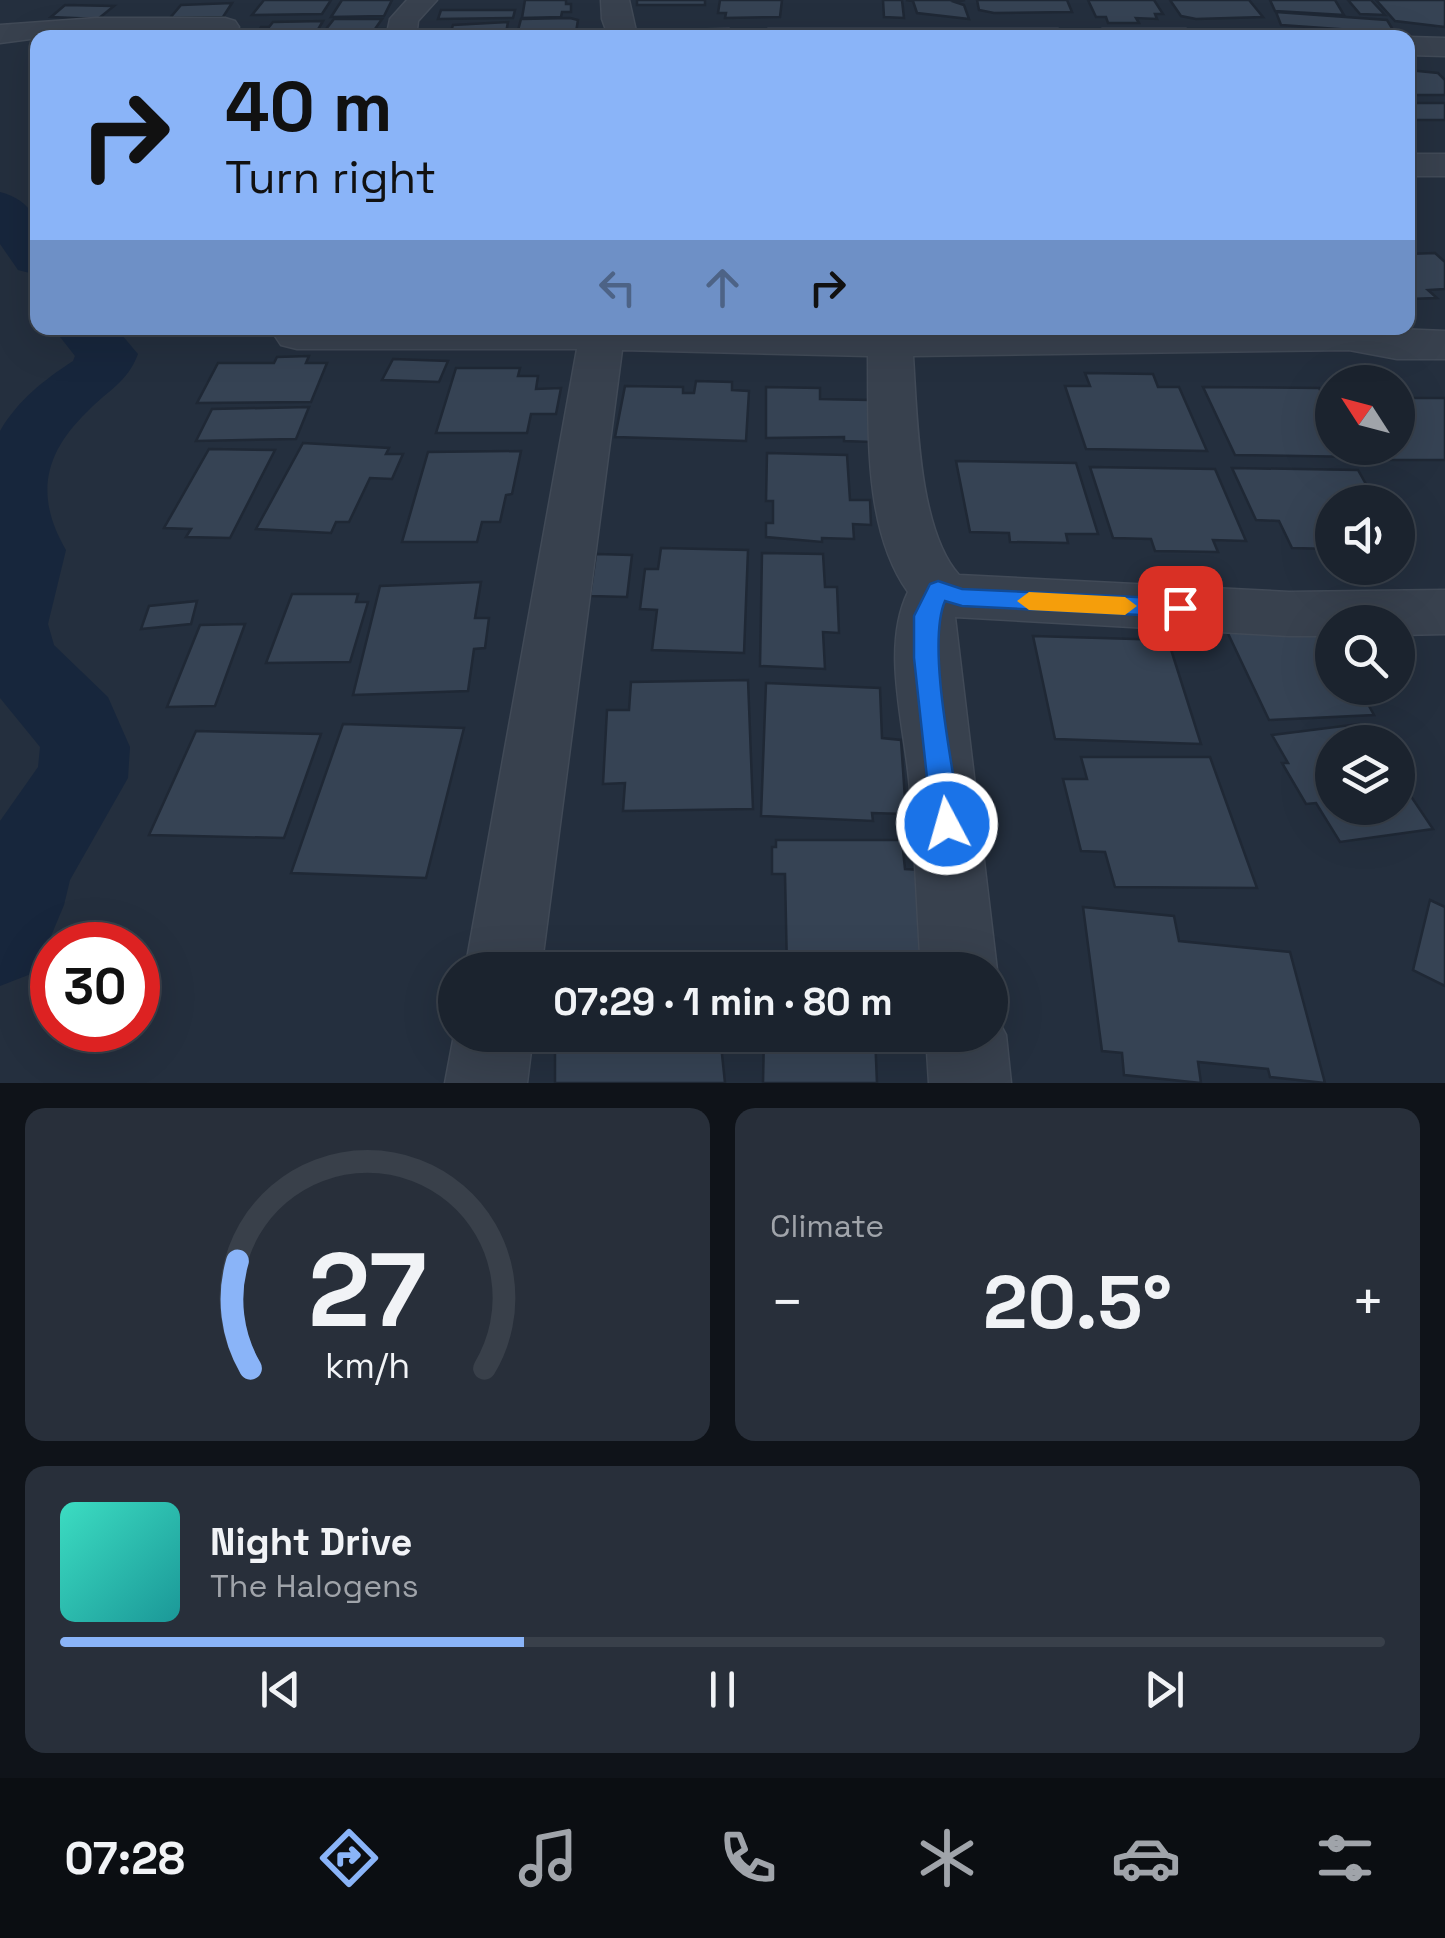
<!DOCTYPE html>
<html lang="en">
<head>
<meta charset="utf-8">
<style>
  :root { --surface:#1b232e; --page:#282f3a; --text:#f1f3f6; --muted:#a0a4aa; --line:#39404a; --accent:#8ab4f8 }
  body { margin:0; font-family:"Space Grotesk",sans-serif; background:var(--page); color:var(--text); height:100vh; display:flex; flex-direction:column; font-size:38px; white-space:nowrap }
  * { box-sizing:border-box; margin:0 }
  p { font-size:32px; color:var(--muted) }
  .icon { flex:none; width:55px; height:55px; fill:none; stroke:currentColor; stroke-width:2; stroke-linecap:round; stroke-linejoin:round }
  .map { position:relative; height:1083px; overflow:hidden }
  .panel { display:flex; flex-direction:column; gap:25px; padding:25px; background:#0f1319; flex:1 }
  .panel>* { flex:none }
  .top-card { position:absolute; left:30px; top:30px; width:1385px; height:305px; border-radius:20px; box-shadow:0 10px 40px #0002,0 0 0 2px var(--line); background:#8ab4f8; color:#111; overflow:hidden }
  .needle { width:65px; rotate:306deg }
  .fabs { position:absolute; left:1315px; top:365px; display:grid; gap:20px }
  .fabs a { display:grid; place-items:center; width:100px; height:100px; border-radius:50%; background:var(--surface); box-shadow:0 10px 40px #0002,0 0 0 2px var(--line); font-size:50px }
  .speed { position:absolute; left:30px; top:922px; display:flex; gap:20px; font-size:50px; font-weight:700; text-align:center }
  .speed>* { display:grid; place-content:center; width:130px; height:130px; border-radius:50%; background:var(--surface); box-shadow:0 10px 40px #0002,0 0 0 2px var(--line); line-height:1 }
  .speed .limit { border:15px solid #d22; background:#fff; color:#111 }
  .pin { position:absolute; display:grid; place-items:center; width:85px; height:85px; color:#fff; margin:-42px; border-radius:20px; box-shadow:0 5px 15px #0006 }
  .me { position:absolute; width:110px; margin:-55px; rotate:354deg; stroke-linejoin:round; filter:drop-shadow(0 0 8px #0008) }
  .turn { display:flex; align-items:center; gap:35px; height:210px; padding:0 30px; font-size:45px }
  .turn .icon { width:130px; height:130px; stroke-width:2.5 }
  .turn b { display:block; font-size:70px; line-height:85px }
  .lanes { display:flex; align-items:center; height:95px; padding:0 30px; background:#0003; justify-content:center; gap:50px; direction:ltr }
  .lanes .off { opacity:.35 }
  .big { font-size:75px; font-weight:700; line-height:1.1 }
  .panel .widget { flex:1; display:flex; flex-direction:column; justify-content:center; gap:15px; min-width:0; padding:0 35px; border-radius:20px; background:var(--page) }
  .panel .dial { align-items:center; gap:0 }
  .dial svg { height:260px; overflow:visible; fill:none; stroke:var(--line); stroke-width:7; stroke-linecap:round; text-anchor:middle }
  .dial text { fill:var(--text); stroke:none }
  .song { display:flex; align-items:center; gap:30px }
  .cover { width:120px; height:120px; border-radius:15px; background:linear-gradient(135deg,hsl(170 70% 55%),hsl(180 70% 35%)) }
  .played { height:10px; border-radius:5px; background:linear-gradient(90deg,var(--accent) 35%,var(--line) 35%) }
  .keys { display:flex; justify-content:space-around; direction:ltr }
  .heat { display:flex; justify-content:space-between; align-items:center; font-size:55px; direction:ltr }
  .panel .tiles { flex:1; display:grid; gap:25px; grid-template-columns:1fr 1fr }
  .widget:last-child { grid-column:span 2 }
  .trip { position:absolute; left:438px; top:952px; width:570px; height:100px; border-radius:50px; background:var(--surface); box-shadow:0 10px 40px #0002,0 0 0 2px var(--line); font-weight:700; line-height:100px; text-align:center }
  .tab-bar { display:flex; height:160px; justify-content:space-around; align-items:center; background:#0b0e12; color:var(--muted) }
  .tab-bar .icon { width:70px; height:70px }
  .tab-bar .selected { color:var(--accent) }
  .tab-bar b { font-size:45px; color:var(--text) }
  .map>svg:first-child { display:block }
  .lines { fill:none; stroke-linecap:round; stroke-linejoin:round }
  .river { fill:#17263c; fill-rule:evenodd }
  .building { fill:#364354; stroke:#1f2835; stroke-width:2.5 }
  .minor-casing { stroke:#414a57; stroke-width:3 }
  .minor { fill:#38414e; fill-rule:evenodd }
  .route { fill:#1a73e8; stroke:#114b97; stroke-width:2.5 }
  .slow { fill:#f59e0b }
</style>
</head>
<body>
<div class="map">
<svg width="1445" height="1083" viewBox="0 0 1445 1083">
  <rect width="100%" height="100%" fill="#242f3e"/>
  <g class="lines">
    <!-- river -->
    <g class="river">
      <path d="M0 192C45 204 38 237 38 275L18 270 0 244Z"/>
      <path d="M53 328H116L138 354C127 383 108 390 88 411 43 454 35 497 66 550L48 624 54 645 108 697 130 747 128 778 70 880 64 905 36 972 0 986V821L38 767 40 747 0 698V431C18 400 44 380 73 361L75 356Z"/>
    </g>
  </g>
  <!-- building -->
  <g class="building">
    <polygon points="264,0 331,0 322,14 252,15"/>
    <polygon points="342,0 392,0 384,16 331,17"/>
    <polygon points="525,0 566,0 566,4 571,4 571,12 562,12 561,17 522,18"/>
    <rect x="637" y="0" width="68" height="5"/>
    <polygon points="720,0 782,0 780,17 725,18 726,13 718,13"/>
    <polygon points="883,0 902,0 904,18 884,17"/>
    <polygon points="965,0 955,2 964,5 969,19 917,13 913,1 906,0"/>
    <polygon points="977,0 1067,0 1072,12 994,13 979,10"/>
    <polygon points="1088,0 1154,0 1163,14 1155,14 1157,19 1136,18 1139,23 1108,23 1106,17 1096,17"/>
    <polygon points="1170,0 1249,0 1263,17 1196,19 1181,16"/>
    <polygon points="1270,0 1335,0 1344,15 1275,11"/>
    <polygon points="1348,0 1371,0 1385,15 1360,14"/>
    <polygon points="1376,0 1445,0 1445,27 1395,21"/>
    <polygon points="232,3 223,17 170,18 181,5"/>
    <polygon points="65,5 114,6 98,19 51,17"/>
    <polygon points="441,10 515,10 513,18 438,19"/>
    <polygon points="1276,12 1387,20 1395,33 1281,25"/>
    <polygon points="570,18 578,20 575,38 516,38 521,19"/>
    <polygon points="334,19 382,19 375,29 385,29 379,38 319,38"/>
    <polygon points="323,21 313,38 254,38 261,27 269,27 273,22"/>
    <polygon points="508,22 505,38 454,38 456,31 451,31 453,25"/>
    <polygon points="1408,70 1438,73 1445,80 1445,95 1408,95"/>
    <rect x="1408" y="103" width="37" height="17"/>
    <polygon points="1435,253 1445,262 1445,289 1428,290 1437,298 1408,299 1408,254"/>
    <polygon points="309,356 306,363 327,363 311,402 197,403 218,363 274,363 277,357"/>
    <polygon points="393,359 448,361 439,382 382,380"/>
    <polygon points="456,368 520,368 518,376 538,376 536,389 561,388 556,414 531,414 527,433 436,433"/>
    <polygon points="1085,373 1153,374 1158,387 1179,387 1207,451 1086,449 1065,386 1090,386"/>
    <polygon points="696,381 732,382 732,390 749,391 746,441 615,437 625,386 683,387 683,393 694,393"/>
    <polygon points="766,387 820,388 820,399 870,400 872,442 844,441 844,437 766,438"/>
    <polygon points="1203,387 1319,388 1332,410 1332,448 1355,448 1360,457 1235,455"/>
    <polygon points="1398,398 1445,398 1445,460 1377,460 1369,448 1398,448"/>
    <polygon points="309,407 296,439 196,441 212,409"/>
    <polygon points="303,443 389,448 386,454 403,454 392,479 370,478 349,522 336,522 331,533 256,529"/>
    <polygon points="209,449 275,450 230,538 186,537 191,529 164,528"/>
    <polygon points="521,451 512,494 506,495 500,522 482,522 477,542 402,542 428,452"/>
    <polygon points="767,453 847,455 850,500 870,500 871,525 853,524 854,539 822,538 822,542 766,537 766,523 773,523 773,501 766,501"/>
    <polygon points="956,461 1076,463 1098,534 1066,534 1068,543 1010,542 1009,533 970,532"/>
    <polygon points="1090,467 1215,469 1246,541 1213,540 1218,552 1155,551 1151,539 1113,538"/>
    <polygon points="1232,468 1358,470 1376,502 1332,502 1332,549 1292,548 1279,521 1256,520"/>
    <polygon points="661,548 748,550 744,653 652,650 657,610 640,609 645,569 658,569"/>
    <polygon points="762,553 823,554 825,587 837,587 839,633 823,632 825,669 760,666"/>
    <polygon points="596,554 632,555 627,597 590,596"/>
    <polygon points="481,582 475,618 489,618 485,648 474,649 468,691 353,695 380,586"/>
    <polygon points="292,594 358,594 356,602 368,602 350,662 266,663"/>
    <polygon points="197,601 191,624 141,629 149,606"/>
    <polygon points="1322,622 1332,641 1332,688 1359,688 1374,715 1269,720 1224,625"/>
    <polygon points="245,624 215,706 167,707 200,625"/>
    <polygon points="1033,636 1168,640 1201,744 1055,739"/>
    <polygon points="748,680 753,809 623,811 625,783 603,784 607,710 629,710 631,682"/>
    <polygon points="766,683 880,688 882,738 901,740 906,814 872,813 873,821 761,816"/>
    <polygon points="343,724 464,728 426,878 291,873"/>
    <polygon points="1359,724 1368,737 1387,735 1393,742 1332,742 1332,808 1398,808 1398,777 1433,829 1340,842 1316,803 1306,804 1282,763 1288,763 1272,735"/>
    <polygon points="196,731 321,734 284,838 149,835"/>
    <polygon points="1081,757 1210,757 1257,888 1115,887 1105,852 1081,851 1063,779 1087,779"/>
    <polygon points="776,840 902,840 905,869 923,870 938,970 787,970 785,874 772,874 772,847 776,847"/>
    <polygon points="1430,900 1445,907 1445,986 1413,970"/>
    <polygon points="1083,907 1174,916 1179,941 1290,952 1325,1083 1270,1077 1268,1069 1198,1062 1201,1083 1124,1075 1122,1053 1102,1051"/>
    <polygon points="700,1035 720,1035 725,1083 555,1083 555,1052"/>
    <polygon points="764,1035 875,1035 877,1083 763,1083"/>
  </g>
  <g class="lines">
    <!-- minor casing -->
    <g class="minor-casing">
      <g id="minor">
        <polygon points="407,0 437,0 418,21 416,38 386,38 390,19"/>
        <polygon points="601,0 629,0 636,31 729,29 743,38 609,38 602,19"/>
        <polygon points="97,18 225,18 235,21 239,27 235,33 225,36 38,38 0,43 0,25"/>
        <polygon points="768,29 1058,29 1072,38 754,38"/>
        <polygon points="1102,29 1186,29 1200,38 1088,38"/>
        <polygon points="1408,37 1445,38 1445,56 1408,55"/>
        <rect x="1408" y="154" width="37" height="22"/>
        <path d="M281 328H1373L1445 331V359H1397L1349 350 913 356C917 415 918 530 959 575L1289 592 1445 590V634L1398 635V622H1332V636H1289L955 617 997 970 990 987V970H921C917 910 915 851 910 791 906 729 880 650 908 592 863 529 869 430 868 356L622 350 541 970H465L577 349H297L281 345 275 336Z"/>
        <polygon points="990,1005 1006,1035 1011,1083 929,1083 926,1035 990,1035"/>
        <polygon points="455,1030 455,1035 533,1035 527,1083 445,1083"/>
      </g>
    </g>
    <!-- minor -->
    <use href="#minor" class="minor"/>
  </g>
  <!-- route -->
  <path class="route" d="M938 581 962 589 1180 599 1189 602 1192 608 1189 615 1180 617 962 606 945 601C926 645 954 772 961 824L957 833 947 837 937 833 932 824 914 658V616L930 584Z"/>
  <!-- slow -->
  <polygon class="slow" points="1029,592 1125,597 1137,606 1125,615 1029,610 1017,601"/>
</svg>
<div class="fabs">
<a><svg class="needle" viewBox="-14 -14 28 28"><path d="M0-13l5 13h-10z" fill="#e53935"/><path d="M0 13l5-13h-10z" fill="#a0a4aa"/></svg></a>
<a><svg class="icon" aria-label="sound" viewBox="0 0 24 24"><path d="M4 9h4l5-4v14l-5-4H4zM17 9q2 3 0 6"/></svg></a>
<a><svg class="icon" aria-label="search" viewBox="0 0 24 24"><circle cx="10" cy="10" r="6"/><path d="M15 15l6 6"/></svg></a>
<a><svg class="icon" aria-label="layers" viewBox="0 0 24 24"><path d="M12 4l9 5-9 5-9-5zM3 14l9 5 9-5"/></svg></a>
</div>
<div class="speed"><div class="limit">30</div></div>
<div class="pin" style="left:1180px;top:608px;background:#d93025"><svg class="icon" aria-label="arrive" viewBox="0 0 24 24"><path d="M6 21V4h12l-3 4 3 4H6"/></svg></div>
<svg class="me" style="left:947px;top:824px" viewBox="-20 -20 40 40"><circle r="17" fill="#1a73e8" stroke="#fff" stroke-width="3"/><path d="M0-11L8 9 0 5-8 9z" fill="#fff"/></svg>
<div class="trip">07:29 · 1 min · 80 m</div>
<div class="top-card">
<div class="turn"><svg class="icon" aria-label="right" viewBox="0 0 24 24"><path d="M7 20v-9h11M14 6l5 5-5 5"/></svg><div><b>40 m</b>Turn right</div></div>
<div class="lanes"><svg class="icon off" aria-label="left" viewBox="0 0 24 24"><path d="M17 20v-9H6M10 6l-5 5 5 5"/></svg><svg class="icon off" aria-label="ahead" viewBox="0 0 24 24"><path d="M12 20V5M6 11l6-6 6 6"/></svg><svg class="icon" aria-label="right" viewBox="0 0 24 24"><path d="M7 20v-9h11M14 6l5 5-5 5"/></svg></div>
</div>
</div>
<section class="panel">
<div class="tiles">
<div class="widget dial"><svg viewBox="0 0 100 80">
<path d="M14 69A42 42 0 1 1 86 69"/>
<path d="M14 69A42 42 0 0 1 10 36" stroke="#8ab4f8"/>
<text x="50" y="56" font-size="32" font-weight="700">27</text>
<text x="50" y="72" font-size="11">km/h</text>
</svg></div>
<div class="widget"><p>Climate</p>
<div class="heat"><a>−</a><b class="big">20.5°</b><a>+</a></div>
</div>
<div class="widget">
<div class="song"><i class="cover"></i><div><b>Night Drive</b><p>The Halogens</p></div></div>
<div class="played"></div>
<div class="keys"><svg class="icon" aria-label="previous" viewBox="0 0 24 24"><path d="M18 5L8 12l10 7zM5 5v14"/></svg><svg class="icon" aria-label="pause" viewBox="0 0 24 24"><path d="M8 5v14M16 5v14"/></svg><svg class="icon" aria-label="next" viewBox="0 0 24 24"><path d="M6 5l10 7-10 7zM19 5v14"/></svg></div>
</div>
</div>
</section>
<nav class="tab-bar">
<b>07:28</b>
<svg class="icon selected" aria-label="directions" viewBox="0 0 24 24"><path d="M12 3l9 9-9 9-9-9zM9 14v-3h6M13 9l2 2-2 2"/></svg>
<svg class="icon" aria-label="music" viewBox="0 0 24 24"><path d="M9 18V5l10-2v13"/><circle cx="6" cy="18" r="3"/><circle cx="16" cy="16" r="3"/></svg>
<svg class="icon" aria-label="phone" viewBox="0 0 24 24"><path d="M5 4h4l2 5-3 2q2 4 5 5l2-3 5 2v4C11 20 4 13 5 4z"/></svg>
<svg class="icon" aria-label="climate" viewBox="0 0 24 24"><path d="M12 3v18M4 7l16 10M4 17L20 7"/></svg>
<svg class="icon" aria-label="car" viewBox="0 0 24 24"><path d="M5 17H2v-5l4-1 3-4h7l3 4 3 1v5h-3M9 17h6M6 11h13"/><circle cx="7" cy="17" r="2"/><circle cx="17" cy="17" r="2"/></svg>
<svg class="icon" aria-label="filters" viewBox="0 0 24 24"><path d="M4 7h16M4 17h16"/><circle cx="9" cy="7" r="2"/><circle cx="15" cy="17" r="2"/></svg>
</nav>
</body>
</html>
